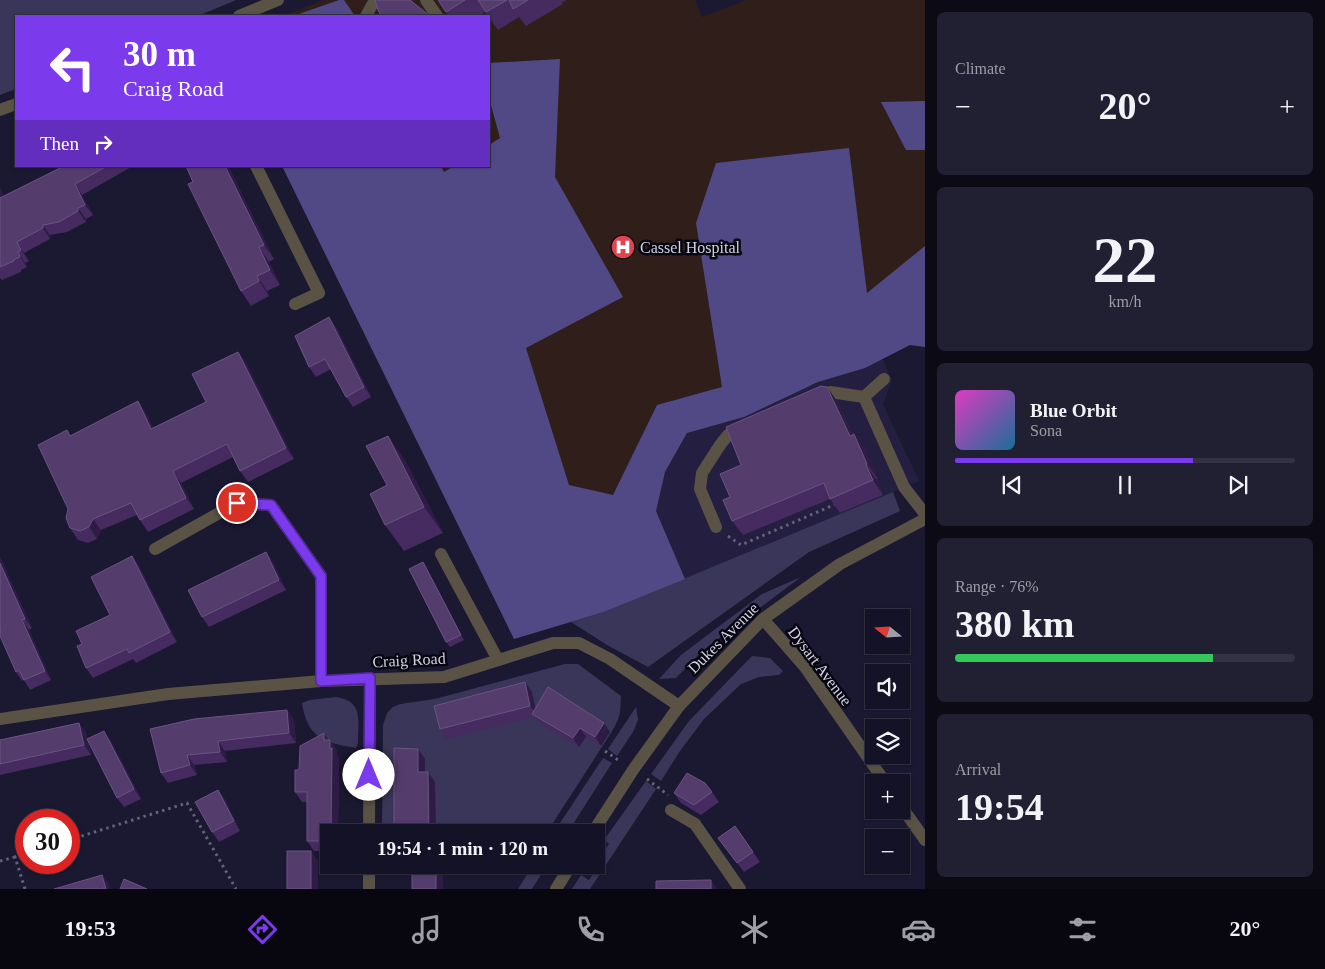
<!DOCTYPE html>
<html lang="en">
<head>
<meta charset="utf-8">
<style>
  :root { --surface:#141226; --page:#212032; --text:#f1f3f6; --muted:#9d9ea7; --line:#333243; --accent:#7c3aed }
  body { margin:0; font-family:"Times New Roman",serif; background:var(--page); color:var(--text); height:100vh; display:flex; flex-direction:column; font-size:19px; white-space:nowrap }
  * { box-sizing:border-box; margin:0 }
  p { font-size:16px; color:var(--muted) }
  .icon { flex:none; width:28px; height:28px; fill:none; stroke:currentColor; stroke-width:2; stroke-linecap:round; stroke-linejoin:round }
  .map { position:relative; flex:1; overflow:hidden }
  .side { display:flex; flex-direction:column; gap:12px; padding:12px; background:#0b0a15; width:400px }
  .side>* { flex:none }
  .top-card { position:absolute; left:15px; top:15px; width:475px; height:152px; border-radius:0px; box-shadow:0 1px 4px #0004,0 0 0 1px var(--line); background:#7c3aed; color:#fff; overflow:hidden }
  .needle { width:32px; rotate:288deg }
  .tools { position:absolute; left:865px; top:609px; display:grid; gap:10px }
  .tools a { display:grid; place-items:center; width:45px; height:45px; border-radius:0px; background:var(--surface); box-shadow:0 1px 4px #0004,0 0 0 1px var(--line); font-size:25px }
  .speed { position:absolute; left:15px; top:809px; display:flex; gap:10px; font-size:25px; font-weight:700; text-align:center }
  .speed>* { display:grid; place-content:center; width:65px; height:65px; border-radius:50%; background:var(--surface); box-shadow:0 1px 4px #0004,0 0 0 1px var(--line); line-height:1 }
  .speed .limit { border:8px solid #d22; background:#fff; color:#111 }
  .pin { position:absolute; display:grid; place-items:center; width:42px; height:42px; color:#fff; margin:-21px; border:2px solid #fff; border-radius:50%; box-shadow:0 1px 5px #0007 }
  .me { position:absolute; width:55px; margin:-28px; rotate:0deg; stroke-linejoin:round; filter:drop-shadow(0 0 4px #0008) }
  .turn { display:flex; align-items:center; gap:18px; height:105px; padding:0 25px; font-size:22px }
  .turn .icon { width:65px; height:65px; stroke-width:2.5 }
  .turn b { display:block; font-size:35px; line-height:42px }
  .then { display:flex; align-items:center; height:48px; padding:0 25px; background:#0003; gap:10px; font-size:19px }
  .big { font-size:38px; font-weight:700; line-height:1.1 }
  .side .card { flex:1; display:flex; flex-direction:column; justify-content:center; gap:8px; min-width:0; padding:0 18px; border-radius:8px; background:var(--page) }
  .side .dial { align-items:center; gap:0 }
  .dial b { font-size:65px; line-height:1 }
  .song { display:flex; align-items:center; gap:15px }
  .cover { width:60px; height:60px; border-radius:8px; background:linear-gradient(135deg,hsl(310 70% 55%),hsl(200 70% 35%)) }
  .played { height:5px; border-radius:2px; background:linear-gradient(90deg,var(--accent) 70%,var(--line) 70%) }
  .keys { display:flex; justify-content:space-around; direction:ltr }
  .heat { display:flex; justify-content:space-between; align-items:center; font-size:28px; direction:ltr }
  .charge { height:8px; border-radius:4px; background:linear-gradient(90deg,#34c759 76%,var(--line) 0) }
  .trip { position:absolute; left:320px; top:824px; width:285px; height:50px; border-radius:0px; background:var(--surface); box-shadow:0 1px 4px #0004,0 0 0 1px var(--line); font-weight:700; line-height:50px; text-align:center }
  .tabs { display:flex; height:80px; justify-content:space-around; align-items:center; background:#08070f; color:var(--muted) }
  .tabs .icon { width:35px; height:35px }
  .tabs .selected { color:var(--accent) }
  .tabs b { font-size:22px; color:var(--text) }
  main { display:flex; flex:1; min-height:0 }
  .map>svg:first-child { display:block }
  .built { fill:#241f40 }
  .medical { fill:#301e1b }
  .green { fill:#3a3659 }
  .forest { fill:#514986 }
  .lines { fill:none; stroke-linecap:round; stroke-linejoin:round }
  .path { stroke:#646279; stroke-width:3; stroke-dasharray:2.5 4; stroke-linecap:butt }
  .minor { stroke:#595245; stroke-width:12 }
  .wall { fill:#452b5f }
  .shaded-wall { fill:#2e1c47 }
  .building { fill:#543d6d; stroke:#685480 }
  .route-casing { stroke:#51269a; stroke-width:12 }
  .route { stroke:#7c3aed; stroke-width:9 }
  .labels { text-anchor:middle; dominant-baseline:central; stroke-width:5; stroke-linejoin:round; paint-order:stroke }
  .poi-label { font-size:16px; fill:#d2d1e3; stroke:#060510; text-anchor:start }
  .street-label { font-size:16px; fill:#d2d1e3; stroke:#060510 }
</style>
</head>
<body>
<main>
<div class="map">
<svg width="925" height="889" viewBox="0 0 925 889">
  <rect width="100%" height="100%" fill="#1b1832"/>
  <!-- built -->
  <polygon class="built" points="880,353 892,380 883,404 919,481 685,579 651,499 687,433 845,372"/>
  <!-- medical -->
  <polygon class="medical" points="323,0 695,0 702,17 746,0 925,0 925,327 845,372 687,433 651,499 685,579 514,639 282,166 489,166 489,16 283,16"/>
  <!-- green -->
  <g class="green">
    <polygon points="0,0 236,0 198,16 16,16 16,89 0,95"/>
    <polygon points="893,492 900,511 809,552 648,667 607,645 571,622 604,612"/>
    <polygon points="801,577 702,651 676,678 659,679 681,655 762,594"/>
    <polygon points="752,656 770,658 783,671 779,675 759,677 741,684 704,719 680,751 661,781 651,774 689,721"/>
    <path d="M565 664H578L621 696C620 714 621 716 611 733L547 832H436V831L382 832 383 725 387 713 393 707 400 704 435 699Z"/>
    <path d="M336 697C364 701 358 721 358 743L356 748C325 743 307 738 302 703L310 700Z"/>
    <polygon points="636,707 638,720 633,732 617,756 608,749"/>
    <polygon points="603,758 612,763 568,832 554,832"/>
    <polygon points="646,781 656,789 590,889 572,889 581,875 589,880 604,858 601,855 609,844 604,840"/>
    <polygon points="533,865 547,865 532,889 518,889"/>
  </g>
  <!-- forest -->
  <g class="forest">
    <polygon points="339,0 344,0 355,16 293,16"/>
    <polygon points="560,59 555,177 623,297 526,348 569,485 613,495 657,405 722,387 696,223 716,163 849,148 867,293 925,246 925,347 910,345 865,368 818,382 744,417 687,433 665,472 656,511 685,579 604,612 514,639 282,166 441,166 444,172 454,166 489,166 489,145 500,138 489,98 489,63"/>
    <polygon points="925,101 925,150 906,150 881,102"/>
  </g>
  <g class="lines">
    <!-- path -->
    <g class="path">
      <polyline points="728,536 741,545 836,504"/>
      <polyline points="605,751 621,762"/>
      <polyline points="647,779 668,795"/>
      <polyline points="69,840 187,803 236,889"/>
      <polyline points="0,861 15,857"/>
      <polyline points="25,889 15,857 26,853"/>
    </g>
    <!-- minor -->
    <g class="minor">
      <polyline points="426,0 437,16"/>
      <polyline points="239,16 278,0"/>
      <polyline points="366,16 372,5 377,0"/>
      <polyline points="0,110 16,104"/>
      <polyline points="256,166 319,293 295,304"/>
      <polyline points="884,379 864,397 904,487 925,514"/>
      <polyline points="815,398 830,392 864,397"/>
      <polyline points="716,527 700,489 702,473 720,445 728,435 744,428"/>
      <polyline points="155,549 237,503 271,505 321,576 321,681"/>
      <polyline points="441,554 498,660"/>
      <polyline points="763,619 805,667 885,782"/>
      <polyline points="0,719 168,694 321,681 444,677 553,643 579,643 610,659 679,706"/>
      <polyline points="901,806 925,840"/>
      <polyline points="671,810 695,824 740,889"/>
      <polyline points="369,832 370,678"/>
      <polyline points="593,832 633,770 679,706 763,619 840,564 925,519"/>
      <polyline points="369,889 369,865"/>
      <polyline points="556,889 571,865"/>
    </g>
  </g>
  <!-- wall -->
  <g class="wall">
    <polygon points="438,0 567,0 562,2 563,4 526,26 519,17 498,30 485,12 479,16 449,16"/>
    <polygon points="64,166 133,166 82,195 93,215 86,219 86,222 67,232 50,235 50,239 24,253 29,261 25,263 27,267 21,270 21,272 2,280 0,278 0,188 3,196"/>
    <polygon points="186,166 228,166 274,259 269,262 280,285 267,291 269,296 251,306 241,291 193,182"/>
    <polygon points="336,327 371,397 353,407 346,397 331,369 316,377 309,367"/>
    <polygon points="238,352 246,363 294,459 248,482 240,471 233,457 181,483 194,509 148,532 140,520 137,515 101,530 97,539 88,543 78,540 70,528 68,509 71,435 146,413 153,428 206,402"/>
    <polygon points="837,401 853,435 864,448 878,479 876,479 883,495 840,513 830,499 743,535 732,521 730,497 741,465"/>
    <polygon points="388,436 406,462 443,533 404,551 385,525"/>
    <polygon points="266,552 273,562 286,590 209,627 202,617"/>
    <polygon points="132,556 139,566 177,642 136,663 133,659 93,678 86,668 82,644 110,615"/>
    <polygon points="0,557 32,628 29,630 51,680 30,690 24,680 22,681 16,672 1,630"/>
    <polygon points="423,562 426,567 464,640 450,647 446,642"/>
    <polygon points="532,692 535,708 610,732 601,746 586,737 579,747 539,723 534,717 446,739 440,729"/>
    <polygon points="287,710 294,720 296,743 225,751 227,762 194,765 197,775 168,783 161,773 150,729"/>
    <polygon points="79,723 86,733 87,739 111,741 141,799 124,807 117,798 87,739 91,755 0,775 0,740"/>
    <polygon points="329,740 337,750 337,756 339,758 338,832 329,832 329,851 314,851 307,841 307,802 302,802 295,792 299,770"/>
    <polygon points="218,790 225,800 240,831 219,842 212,832"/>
    <polygon points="712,792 719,802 701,815 681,803 674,793"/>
    <polygon points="735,826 760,862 744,872 718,838"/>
  </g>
  <!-- shaded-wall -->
  <g class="shaded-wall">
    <polygon points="225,166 228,166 274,259 264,245"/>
    <polygon points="75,184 82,195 93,215 85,205"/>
    <polygon points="0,188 8,208 0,197"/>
    <polygon points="78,208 86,219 86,222 78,211"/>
    <polygon points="43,225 50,235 50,239 43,228"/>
    <polygon points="17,242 24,253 29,261 21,250"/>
    <polygon points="259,247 269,262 280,285 270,270"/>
    <polygon points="18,252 25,263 27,267 20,257"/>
    <polygon points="257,276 267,291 269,296 259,281"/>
    <polygon points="329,317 336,327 371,397 364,387"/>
    <polygon points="238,352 246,363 294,459 286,448"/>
    <polygon points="827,387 837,401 860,451 850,436"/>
    <polygon points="138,401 146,413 159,440 151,429"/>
    <polygon points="854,434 864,448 878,479 867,464"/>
    <polygon points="388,436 406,462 443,533 424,507"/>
    <polygon points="866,465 876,479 883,495 873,480"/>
    <polygon points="173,471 181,483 194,509 186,498"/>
    <polygon points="93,519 101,530 97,539 89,527"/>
    <polygon points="266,552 273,562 286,590 279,580"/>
    <polygon points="132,556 139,566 177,642 170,632"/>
    <polygon points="0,557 32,628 25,619 0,563"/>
    <polygon points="423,562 426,567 464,640 461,635"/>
    <polygon points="22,620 29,630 51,680 45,671"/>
    <polygon points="525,682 532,692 537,716 530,706"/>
    <polygon points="287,710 294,720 296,743 289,733"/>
    <polygon points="79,723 86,733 91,755 84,745"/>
    <polygon points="604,723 610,732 601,746 595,737"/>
    <polygon points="580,728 586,737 579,747 573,738"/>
    <polygon points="104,731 111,741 141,799 134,789"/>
    <polygon points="324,733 330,743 330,740 337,750 337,756 339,758 338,832 331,832"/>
    <polygon points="218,741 225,751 227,762 220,752"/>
    <polygon points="418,749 425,759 425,781 418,772"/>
    <polygon points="187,755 194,765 197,775 190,765"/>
    <polygon points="428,772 435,782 436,832 429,832"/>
    <polygon points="218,790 225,800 240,831 234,821"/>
    <polygon points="311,851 318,861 318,889 311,889"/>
    <rect x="436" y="865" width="7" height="24"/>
    <polygon points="102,875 109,884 110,889 106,889"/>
    <polygon points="711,880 717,889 711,889"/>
  </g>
  <!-- building -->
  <g class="building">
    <polygon points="375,0 410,0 430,16 381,16 378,10"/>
    <polygon points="438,0 465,0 446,12"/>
    <polygon points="478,0 507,0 486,12"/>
    <polygon points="509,0 528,0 513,9"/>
    <polygon points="64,166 107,166 75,184 85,205 78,208 78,211 59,222 43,225 43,228 17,242 21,250 18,252 20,257 13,260 14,261 0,267 0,197 0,198"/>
    <polygon points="186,166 225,166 264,245 259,247 270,270 257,276 259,281 241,291 188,184 193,182"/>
    <polygon points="329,317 364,387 346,397 325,359 309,367 295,336"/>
    <polygon points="238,352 286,448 240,471 227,444 173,471 186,498 140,520 131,503 93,519 89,527 80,531 70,528 66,518 68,509 38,445 67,430 70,436 138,401 151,429 206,402 192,374"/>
    <polygon points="821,386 827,387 850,436 854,434 867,464 866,465 873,480 830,499 824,483 732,521 723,500 730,497 720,474 741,465 726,427"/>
    <polygon points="388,436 424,507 385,525 370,494 387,485 366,446"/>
    <polygon points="266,552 279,580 202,617 188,590"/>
    <polygon points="132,556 170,632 129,653 127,649 86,668 77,646 82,644 76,631 110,615 91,577"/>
    <polygon points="423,562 461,635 446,642 409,569"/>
    <polygon points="0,563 25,619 22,620 45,671 24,680 19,670 16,672 0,636 0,630 1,630 0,629"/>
    <polygon points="525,682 530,706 440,729 434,706"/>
    <polygon points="548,687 604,723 595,737 580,728 573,738 532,714"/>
    <polygon points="287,710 289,733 218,741 220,752 187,755 190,765 161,773 150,729 194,719"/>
    <polygon points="79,723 84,745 0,764 0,740"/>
    <polygon points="104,731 134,789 117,798 87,739"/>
    <polygon points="324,733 324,740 330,740 330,749 332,748 331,832 329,832 329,841 307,841 307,792 295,792 295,770 299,770 300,746"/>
    <polygon points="394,748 418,749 418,772 428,772 429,832 394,832"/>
    <polygon points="687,773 705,783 712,792 694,805 674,793"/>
    <polygon points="218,790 234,821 212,832 195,802"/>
    <polygon points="735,826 753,852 737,863 718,838"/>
    <rect x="287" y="851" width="24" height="38"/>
    <rect x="412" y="865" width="24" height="24"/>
    <polygon points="102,875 106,889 54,889"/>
    <polygon points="124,879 147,889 120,889"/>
    <polygon points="711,880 711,889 656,889 656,881"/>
  </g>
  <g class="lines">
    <!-- route casing -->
    <g class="route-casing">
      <polyline id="route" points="237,503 271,505 321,576 321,681 370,678 369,775"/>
    </g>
    <!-- route -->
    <use href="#route" class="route"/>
  </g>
  <!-- icons -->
  <defs>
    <g id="hospital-disc" transform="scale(1.25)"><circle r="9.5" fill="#e0444e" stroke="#060510"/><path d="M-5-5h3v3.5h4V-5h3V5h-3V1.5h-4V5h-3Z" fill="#fff"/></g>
  </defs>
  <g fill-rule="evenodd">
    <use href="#hospital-disc" x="623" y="247"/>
  </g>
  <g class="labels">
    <!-- poi labels -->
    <g class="poi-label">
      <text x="640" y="247">Cassel Hospital</text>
    </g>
    <!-- street labels -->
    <g class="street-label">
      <text transform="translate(723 638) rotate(-45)">Dukes Avenue</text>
      <text transform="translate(409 660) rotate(-3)">Craig Road</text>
      <text transform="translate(820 666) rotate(53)">Dysart Avenue</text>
    </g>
  </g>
</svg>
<div class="tools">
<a><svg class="needle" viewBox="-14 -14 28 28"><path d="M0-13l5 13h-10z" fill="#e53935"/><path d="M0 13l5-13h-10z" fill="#9d9ea7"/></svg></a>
<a><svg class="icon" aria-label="sound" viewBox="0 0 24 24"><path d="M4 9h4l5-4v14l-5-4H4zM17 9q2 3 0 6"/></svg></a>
<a><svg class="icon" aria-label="layers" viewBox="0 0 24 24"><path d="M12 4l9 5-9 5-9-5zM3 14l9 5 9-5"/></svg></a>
<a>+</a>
<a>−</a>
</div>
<div class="speed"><div class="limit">30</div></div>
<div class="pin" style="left:237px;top:503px;background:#d93025"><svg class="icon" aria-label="arrive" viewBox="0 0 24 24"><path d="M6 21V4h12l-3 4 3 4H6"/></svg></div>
<svg class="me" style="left:369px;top:775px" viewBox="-20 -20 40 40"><circle r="19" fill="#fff"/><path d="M0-13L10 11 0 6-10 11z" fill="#7c3aed"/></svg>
<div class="trip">19:54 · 1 min · 120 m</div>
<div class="top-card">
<div class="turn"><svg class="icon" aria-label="left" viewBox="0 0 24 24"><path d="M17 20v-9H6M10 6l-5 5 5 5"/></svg><div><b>30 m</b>Craig Road</div></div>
<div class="then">Then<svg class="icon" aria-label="right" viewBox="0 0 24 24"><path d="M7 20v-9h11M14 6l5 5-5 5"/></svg></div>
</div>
</div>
<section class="side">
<div class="card"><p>Climate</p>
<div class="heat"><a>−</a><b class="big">20°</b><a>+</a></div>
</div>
<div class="card dial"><b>22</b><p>km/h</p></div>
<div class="card">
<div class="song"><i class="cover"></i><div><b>Blue Orbit</b><p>Sona</p></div></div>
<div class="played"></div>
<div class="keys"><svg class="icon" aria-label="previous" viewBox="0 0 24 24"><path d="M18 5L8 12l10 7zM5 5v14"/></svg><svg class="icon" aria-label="pause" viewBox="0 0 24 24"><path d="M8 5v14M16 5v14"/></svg><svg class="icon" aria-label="next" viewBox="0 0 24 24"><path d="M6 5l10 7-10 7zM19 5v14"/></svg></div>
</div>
<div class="card"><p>Range · 76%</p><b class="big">380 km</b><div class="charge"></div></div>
<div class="card"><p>Arrival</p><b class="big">19:54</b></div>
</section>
</main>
<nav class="tabs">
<b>19:53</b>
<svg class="icon selected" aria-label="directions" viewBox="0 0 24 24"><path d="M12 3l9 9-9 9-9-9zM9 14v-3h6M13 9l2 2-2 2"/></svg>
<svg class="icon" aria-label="music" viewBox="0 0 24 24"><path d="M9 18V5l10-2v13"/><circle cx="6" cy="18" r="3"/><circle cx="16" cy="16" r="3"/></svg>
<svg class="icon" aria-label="phone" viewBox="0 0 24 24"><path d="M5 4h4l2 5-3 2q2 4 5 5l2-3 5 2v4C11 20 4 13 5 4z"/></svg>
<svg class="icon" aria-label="climate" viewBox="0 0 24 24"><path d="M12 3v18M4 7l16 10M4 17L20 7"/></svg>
<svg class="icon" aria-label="car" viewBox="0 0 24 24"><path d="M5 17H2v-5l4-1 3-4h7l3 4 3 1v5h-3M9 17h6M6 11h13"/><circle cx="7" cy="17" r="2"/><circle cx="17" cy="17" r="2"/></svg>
<svg class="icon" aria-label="filters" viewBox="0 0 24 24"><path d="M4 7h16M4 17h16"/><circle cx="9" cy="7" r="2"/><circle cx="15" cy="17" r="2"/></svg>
<b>20°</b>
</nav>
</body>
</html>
